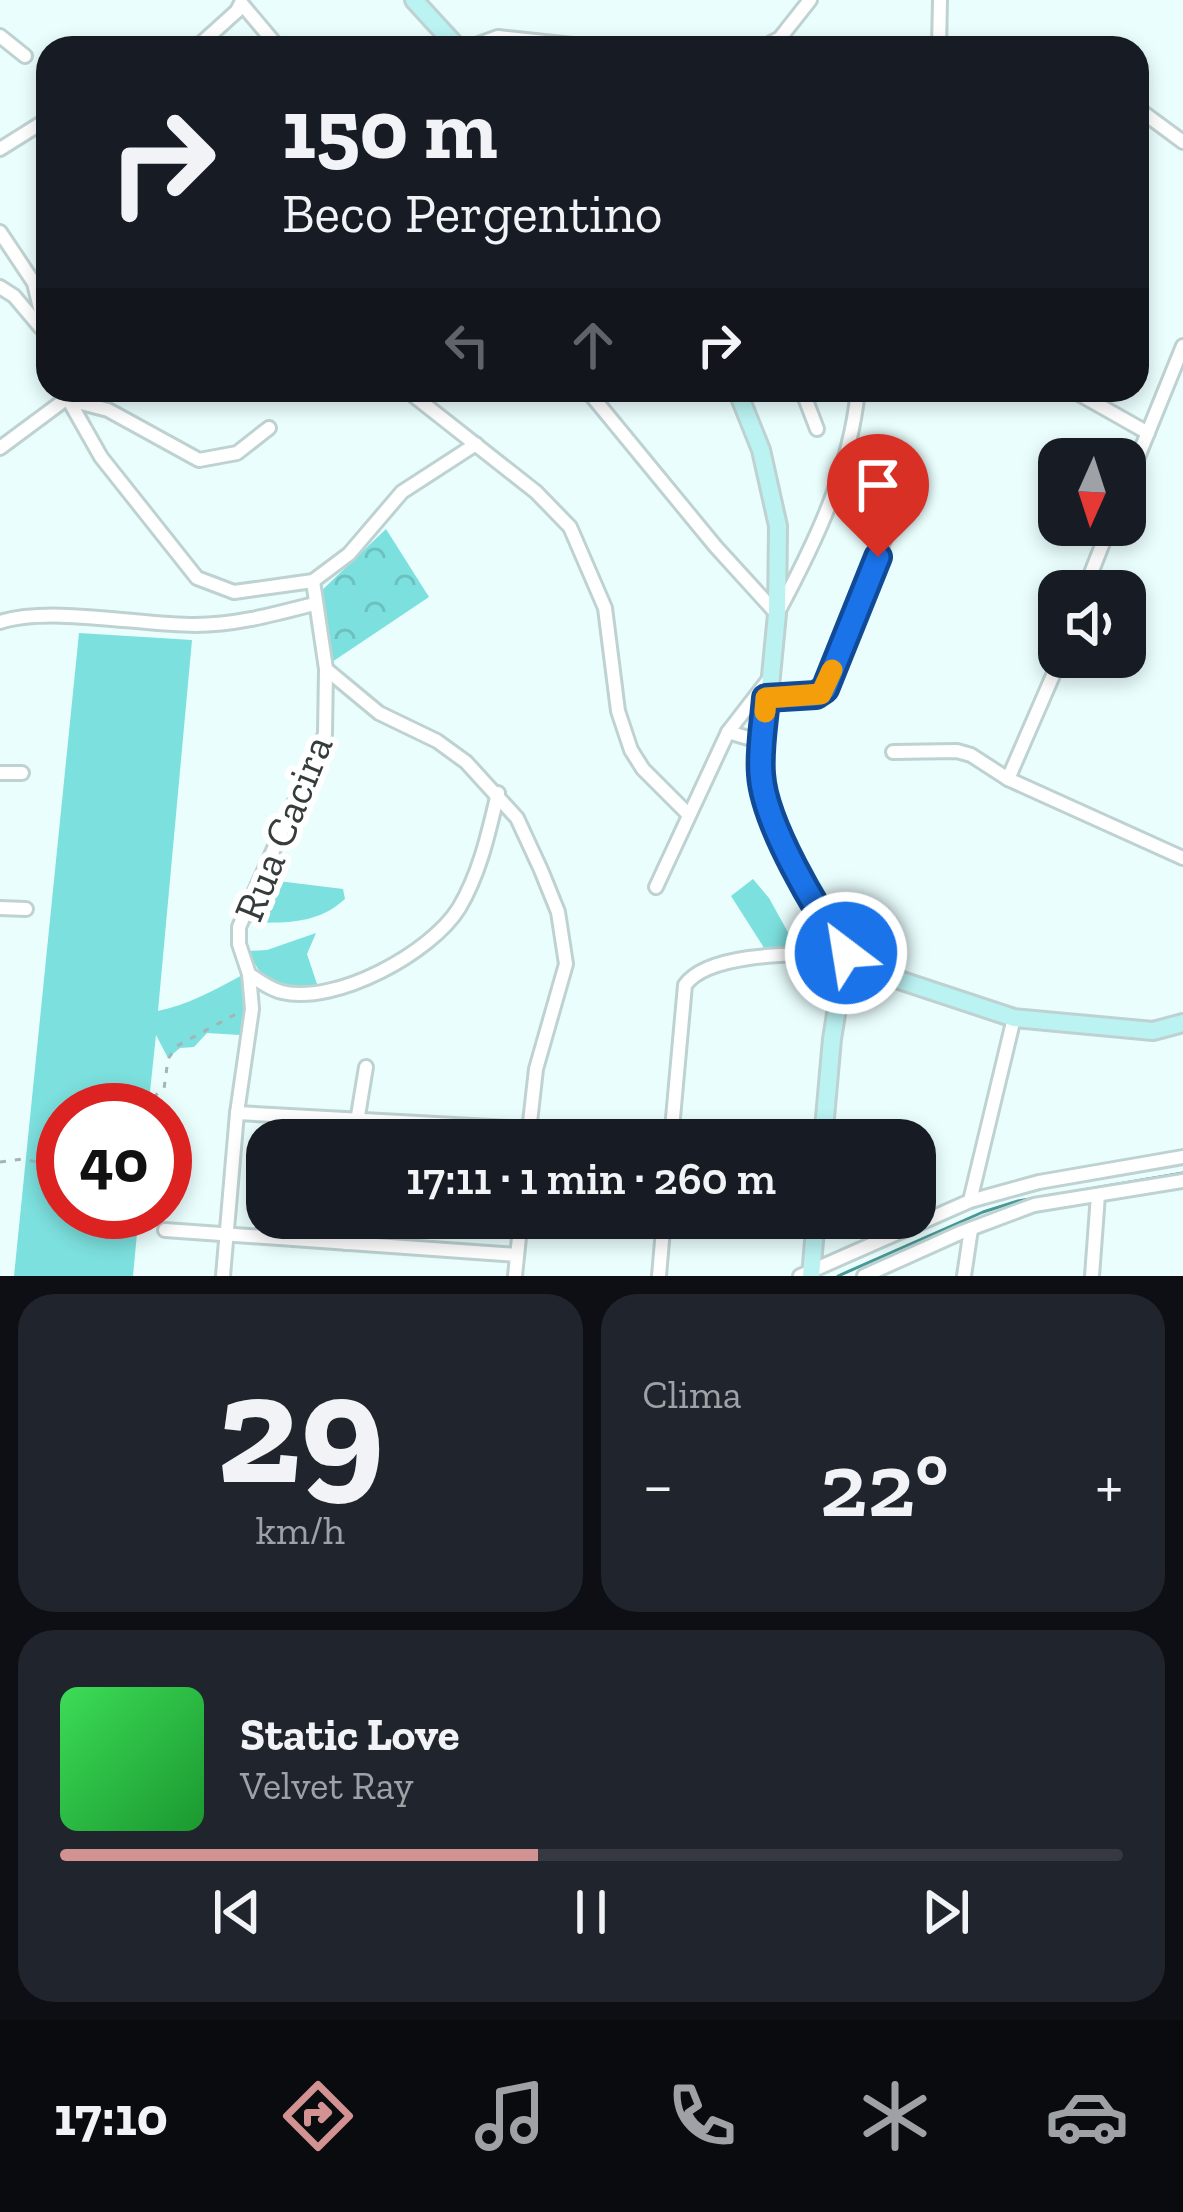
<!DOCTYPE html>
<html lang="pt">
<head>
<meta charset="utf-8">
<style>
  :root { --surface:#171b24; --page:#20242c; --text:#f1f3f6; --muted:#9ea1a6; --line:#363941; --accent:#d29292 }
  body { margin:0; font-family:"Zilla Slab",serif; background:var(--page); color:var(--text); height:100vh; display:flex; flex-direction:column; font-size:45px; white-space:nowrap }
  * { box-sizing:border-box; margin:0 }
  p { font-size:39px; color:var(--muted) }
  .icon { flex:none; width:66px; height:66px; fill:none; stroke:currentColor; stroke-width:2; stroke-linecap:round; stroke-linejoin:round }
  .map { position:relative; height:1276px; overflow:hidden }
  .panel { display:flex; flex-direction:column; gap:18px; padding:18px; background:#0d0f14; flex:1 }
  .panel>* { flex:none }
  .top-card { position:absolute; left:36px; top:36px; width:1113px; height:366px; border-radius:36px; box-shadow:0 6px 18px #0003; background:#171b24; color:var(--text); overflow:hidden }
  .needle { width:78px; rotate:183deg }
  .fabs { position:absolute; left:1038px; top:438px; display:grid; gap:24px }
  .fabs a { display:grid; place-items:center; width:108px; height:108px; border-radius:24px; background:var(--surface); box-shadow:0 6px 18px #0003; font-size:60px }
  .speed { position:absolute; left:36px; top:1083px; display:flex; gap:24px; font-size:60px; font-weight:700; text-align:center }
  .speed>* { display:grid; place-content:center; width:156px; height:156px; border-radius:50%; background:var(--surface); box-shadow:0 6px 18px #0003; line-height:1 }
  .speed .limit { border:18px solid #d22; background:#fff; color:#111 }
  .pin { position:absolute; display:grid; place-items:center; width:102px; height:102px; color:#fff; margin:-123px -51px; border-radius:50% 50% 50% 0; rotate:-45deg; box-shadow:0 0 12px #0007 }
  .pin .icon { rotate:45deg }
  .me { position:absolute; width:132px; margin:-66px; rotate:329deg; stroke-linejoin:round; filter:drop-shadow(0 0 9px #0008) }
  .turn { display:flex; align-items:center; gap:42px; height:252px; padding:0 48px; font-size:54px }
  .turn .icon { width:156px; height:156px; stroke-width:2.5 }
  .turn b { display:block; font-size:84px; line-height:102px }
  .lanes { display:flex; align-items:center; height:114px; padding:0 48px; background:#0003; justify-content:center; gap:60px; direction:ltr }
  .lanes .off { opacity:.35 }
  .big { font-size:90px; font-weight:600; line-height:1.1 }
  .panel .tile { flex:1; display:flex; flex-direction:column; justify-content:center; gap:18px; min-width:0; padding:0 42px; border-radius:36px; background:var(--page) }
  .panel .dial { align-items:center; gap:0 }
  .dial b { font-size:156px; line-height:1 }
  .song { display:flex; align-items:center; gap:36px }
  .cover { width:144px; height:144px; border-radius:18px; background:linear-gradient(135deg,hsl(130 70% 55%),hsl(130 70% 35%)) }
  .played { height:12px; border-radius:6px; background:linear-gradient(90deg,var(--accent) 45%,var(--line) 45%) }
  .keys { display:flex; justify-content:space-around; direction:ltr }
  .heat { display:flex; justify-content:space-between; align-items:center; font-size:66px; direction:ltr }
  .panel .tiles { flex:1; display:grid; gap:18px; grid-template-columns:1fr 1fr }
  .tile:last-child { grid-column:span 2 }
  .trip { position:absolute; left:246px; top:1119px; width:690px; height:120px; border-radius:36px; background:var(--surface); box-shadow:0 6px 18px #0003; font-weight:600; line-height:120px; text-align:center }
  .dock { display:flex; height:192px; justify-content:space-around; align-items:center; background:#090b0e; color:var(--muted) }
  .dock .icon { width:84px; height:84px }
  .dock .on { color:var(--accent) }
  .dock b { font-size:54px; color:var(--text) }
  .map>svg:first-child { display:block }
  .grass { fill:#7ce0de }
  .park { fill:url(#park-crowns) }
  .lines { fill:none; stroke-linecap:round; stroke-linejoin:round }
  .stream { stroke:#489897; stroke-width:3 }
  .street-casing { stroke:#bed2d1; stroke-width:18 }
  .secondary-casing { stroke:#bed2d1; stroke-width:22 }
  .path { stroke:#a4b3b3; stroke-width:3; stroke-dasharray:6 9; stroke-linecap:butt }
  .street { stroke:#fff; stroke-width:12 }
  .secondary { stroke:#bbf2f2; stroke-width:16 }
  .route-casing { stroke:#114b97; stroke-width:30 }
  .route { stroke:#1a73e8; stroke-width:21 }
  .slow { stroke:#f59e0b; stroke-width:21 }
  .labels { text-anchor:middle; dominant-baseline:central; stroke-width:12; stroke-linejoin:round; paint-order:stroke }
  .street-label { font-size:42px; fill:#343c3c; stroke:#fff }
</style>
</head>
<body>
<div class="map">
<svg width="1183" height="1276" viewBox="0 0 1183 1276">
  <defs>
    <pattern id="park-crowns" width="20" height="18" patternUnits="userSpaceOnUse" patternTransform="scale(3)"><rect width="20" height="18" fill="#7ce0de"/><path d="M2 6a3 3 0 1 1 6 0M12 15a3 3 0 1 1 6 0" fill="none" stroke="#6cc1bf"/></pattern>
  </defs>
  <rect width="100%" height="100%" fill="#eafefe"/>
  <!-- grass -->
  <g class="grass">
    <path d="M79 633 192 640 158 1011C187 1005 215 990 244 974V1025L240 1035 207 1033 194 1047 180 1048 168 1058 156 1035 148 1110H63V1212H139L133 1276H14Z"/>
    <path d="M262 879 343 889 345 899C315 926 284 922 245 923Z"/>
    <polygon points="753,879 769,898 795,945 766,951 731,896"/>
    <path d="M316 933 307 954 317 984C288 1002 258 979 249 951L267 950Z"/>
  </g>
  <!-- park -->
  <polygon class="park" points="386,529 429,597 332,662 318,594"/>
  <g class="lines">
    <!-- stream -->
    <polyline class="stream" points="838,1276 983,1212 1018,1201 1183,1173"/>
    <!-- street casing -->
    <g class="street-casing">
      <g id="street">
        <polyline points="237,11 241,3 279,48"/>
        <polyline points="0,36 25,56"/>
        <polyline points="196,48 237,11"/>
        <polyline points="468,48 498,37 601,48"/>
        <polyline points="762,48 780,38 810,0"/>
        <polyline points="939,48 940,0"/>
        <polyline points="1137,108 1183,142"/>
        <polyline points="0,149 48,119"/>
        <polyline points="0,232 34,283 48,341"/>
        <polyline points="0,287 14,296 41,328"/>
        <polyline points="63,390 101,457 197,578 234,592 313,581 349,554 402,492 476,444"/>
        <path d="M587 390 716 547 777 614C815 543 850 471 858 390"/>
        <polyline points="802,390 817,429"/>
        <polyline points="1072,390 1148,433"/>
        <polyline points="409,392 536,492 570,527 605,608 618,711 631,750 643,769 687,813"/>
        <polyline points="0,448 66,399 108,410 199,460 237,453 269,428"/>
        <polyline points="1049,486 1059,491"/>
        <polyline points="1125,489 1183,346"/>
        <path d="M313 581 326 669 325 734 239 927V944L249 974C259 981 270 989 282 992 336 1005 431 953 459 908 480 873 489 831 498 793"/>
        <polyline points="1084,591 1110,525"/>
        <path d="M0 622C50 606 140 625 195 625 236 625 275 614 314 604"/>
        <polyline points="326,669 379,713 437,741 466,762 517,818 541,870 558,912 566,964 536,1069 528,1140"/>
        <polyline points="766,698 816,695 825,689 893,518"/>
        <polyline points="728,732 762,742"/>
        <polyline points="893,752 957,751 971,755 1008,779 1183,858"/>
        <polyline points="0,773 22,773"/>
        <polyline points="1008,779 1061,657"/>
        <polyline points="656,887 728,732 769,679"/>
        <polyline points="0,908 26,909"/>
        <polyline points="237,1113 530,1129"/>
        <polyline points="354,1140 366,1067"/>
        <path d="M671 1140 685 985C709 951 805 954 846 953"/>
        <polyline points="970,1201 1014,1018"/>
        <polyline points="165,1230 517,1255"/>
        <polyline points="346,1243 348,1218"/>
        <polyline points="223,1276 237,1113 252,1009 249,974"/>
        <polyline points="515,1276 521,1218"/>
        <polyline points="659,1276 664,1218"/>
        <polyline points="800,1276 970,1201 1039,1182 1183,1157"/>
        <polyline points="864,1276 962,1232 1034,1205 1183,1181"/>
        <polyline points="964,1276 971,1229"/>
        <polyline points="1092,1276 1098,1195"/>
      </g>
    </g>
    <!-- secondary casing -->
    <g class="secondary-casing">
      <g id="secondary">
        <polyline points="414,0 458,48"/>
        <polyline points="737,390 761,450 778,526 777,614 761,779 790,857 846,953 884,975 1014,1018 1153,1031 1183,1023"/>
        <polyline points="823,1140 832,1039 846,953"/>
        <polyline points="811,1276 816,1218"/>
      </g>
    </g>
    <!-- path -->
    <g class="path">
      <polyline points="147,1110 149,1100 164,1089 168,1059 177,1046 236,1014"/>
      <polyline points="0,1162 22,1159 63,1167"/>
    </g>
    <!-- street -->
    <use href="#street" class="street"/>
    <!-- secondary -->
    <use href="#secondary" class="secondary"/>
  </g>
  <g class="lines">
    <!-- route casing -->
    <g class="route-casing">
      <path id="route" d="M846 953C817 911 764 824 761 774 759 749 764 723 766 698L816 695 825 689 878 557"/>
    </g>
    <!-- route -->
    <use href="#route" class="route"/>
    <!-- slow -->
    <polyline class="slow" points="765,712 766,698 821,694 832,670"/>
  </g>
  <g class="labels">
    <!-- street labels -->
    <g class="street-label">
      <text transform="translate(283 828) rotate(-68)">Rua Cacira</text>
    </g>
  </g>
</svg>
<div class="fabs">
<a><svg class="needle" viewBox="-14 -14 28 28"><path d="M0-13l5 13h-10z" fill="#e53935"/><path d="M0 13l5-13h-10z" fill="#9ea1a6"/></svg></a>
<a><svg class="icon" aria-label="sound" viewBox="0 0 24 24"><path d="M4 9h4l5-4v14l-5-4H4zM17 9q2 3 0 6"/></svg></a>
</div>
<div class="speed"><div class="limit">40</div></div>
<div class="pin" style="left:878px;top:557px;background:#d93025"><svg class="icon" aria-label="arrive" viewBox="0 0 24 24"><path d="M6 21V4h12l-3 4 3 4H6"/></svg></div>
<svg class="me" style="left:846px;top:953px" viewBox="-20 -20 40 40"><circle r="17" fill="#1a73e8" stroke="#fff" stroke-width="3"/><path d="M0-11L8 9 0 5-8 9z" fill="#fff"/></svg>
<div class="trip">17:11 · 1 min · 260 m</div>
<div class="top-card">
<div class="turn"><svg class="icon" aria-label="right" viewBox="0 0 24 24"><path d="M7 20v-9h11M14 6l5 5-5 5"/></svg><div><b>150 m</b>Beco Pergentino</div></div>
<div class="lanes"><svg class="icon off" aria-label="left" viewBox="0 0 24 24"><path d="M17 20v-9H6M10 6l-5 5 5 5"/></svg><svg class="icon off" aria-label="ahead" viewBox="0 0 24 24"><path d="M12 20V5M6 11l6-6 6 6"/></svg><svg class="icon" aria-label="right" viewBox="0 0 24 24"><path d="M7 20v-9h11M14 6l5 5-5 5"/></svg></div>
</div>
</div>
<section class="panel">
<div class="tiles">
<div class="tile dial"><b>29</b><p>km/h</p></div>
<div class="tile"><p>Clima</p>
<div class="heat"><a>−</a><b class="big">22°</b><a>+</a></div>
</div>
<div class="tile">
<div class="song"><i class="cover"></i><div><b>Static Love</b><p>Velvet Ray</p></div></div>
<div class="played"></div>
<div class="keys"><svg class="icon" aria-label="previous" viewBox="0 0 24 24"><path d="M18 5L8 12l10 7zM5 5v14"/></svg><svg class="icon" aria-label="pause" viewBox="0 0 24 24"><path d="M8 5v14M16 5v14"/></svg><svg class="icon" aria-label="next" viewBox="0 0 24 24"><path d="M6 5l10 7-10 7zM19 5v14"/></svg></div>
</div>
</div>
</section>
<nav class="dock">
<b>17:10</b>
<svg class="icon on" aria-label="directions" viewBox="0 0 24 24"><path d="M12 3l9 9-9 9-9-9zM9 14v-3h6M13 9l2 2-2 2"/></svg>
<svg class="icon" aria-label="music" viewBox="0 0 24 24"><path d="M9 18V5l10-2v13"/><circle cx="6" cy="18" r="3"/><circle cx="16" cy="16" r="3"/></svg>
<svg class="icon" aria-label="phone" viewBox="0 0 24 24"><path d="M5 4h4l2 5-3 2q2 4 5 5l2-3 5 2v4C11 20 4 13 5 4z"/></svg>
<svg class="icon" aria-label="climate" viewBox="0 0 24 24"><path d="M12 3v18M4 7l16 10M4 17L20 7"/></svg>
<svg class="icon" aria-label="car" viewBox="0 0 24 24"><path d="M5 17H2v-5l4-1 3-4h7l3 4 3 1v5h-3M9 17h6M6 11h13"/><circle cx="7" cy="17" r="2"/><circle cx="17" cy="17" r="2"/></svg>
</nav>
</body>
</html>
